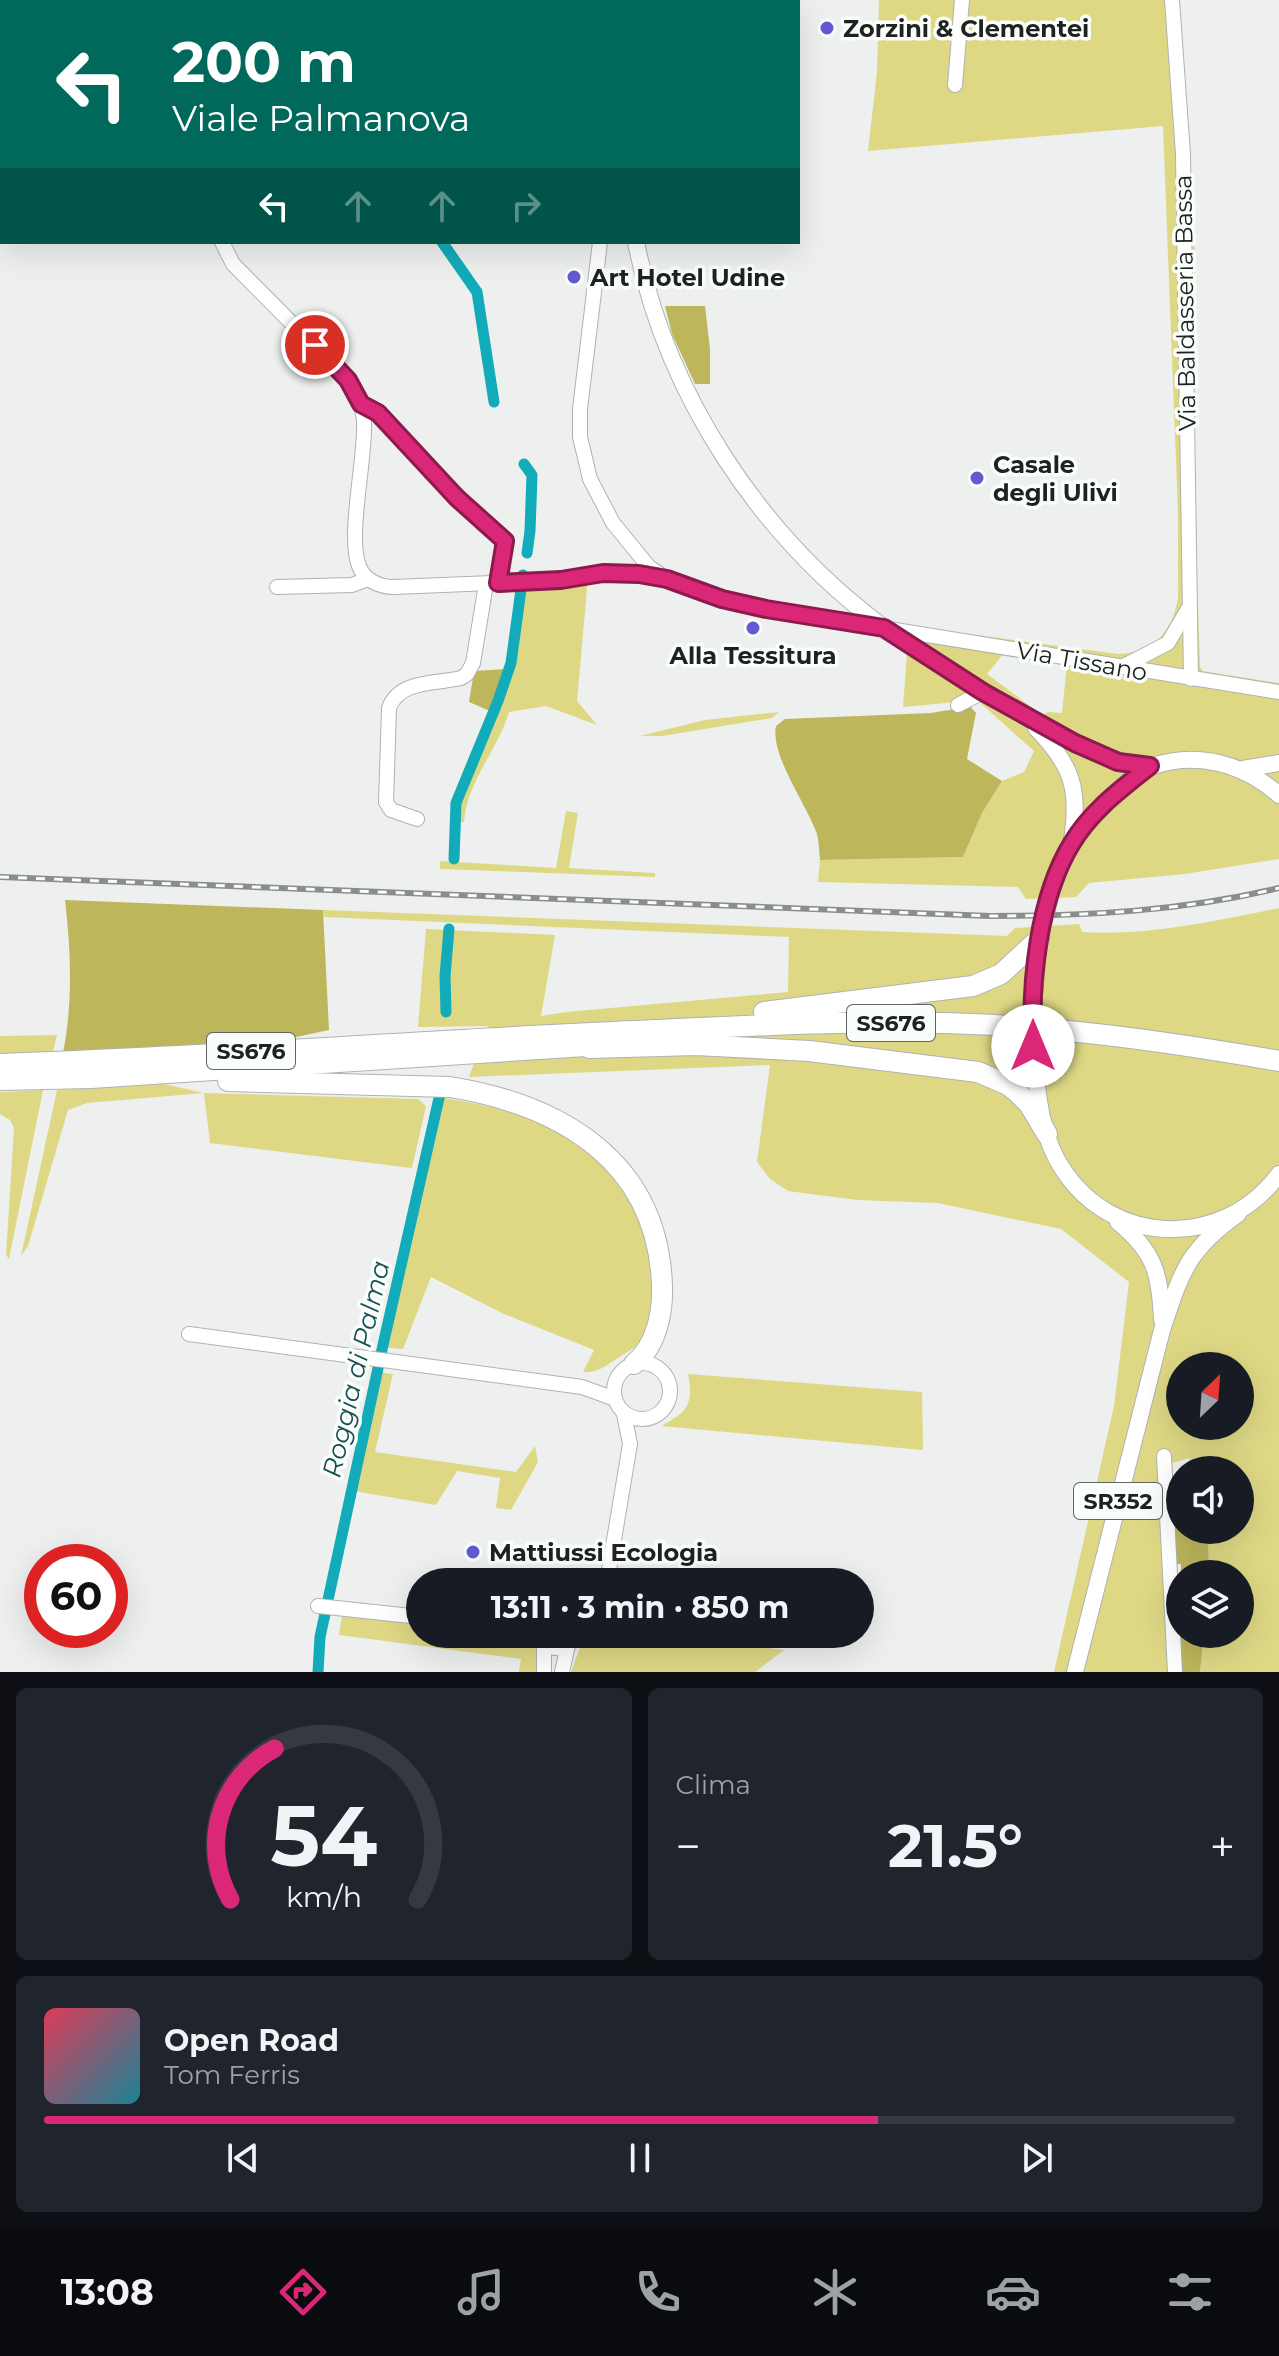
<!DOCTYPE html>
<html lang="it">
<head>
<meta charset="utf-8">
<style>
  :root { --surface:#171b24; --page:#20242c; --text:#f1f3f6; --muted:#9ea1a6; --line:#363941; --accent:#db2777 }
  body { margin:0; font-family:Montserrat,sans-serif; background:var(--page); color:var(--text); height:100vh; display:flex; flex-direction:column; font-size:30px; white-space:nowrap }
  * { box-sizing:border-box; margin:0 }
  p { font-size:26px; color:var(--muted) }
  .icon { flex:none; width:44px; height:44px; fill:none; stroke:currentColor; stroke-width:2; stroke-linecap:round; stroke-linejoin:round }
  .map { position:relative; height:1672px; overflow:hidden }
  .side { display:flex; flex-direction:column; gap:16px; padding:16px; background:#0d0f14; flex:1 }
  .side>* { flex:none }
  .banner { position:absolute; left:0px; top:0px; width:800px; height:244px; box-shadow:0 8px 32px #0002; background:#00695c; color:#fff; overflow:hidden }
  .needle { width:52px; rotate:25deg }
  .tools { position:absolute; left:1166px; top:1352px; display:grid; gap:16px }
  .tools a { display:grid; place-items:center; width:88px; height:88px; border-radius:50%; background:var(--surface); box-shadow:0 8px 32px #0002; font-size:40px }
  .speed { position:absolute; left:24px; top:1544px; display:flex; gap:16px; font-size:40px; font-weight:700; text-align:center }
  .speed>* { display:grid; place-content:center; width:104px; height:104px; border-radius:50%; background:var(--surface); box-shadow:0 8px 32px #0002; line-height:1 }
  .speed .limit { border:12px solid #d22; background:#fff; color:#111 }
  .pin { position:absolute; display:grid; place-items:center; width:68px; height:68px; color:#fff; margin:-34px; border:4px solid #fff; border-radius:50%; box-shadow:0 2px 8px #0007 }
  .me { position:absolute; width:88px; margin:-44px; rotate:0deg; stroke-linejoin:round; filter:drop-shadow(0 0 6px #0008) }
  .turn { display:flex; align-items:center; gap:28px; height:168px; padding:0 40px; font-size:36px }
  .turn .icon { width:104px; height:104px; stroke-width:2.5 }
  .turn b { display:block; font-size:56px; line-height:68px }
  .lanes { display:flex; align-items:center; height:76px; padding:0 40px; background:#0003; justify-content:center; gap:40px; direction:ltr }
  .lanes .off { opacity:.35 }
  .big { font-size:60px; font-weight:700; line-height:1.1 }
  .side .widget { flex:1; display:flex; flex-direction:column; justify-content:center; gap:12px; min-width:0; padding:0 28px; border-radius:12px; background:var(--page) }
  .side .dial { align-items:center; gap:0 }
  .dial svg { height:208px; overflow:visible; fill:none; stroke:var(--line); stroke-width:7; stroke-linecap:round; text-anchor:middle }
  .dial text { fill:var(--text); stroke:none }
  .song { display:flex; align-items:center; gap:24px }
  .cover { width:96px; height:96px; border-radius:12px; background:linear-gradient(135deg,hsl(350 70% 55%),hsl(190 70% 35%)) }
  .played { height:8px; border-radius:4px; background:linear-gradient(90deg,var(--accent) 70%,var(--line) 70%) }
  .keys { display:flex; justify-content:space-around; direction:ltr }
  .heat { display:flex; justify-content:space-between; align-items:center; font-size:44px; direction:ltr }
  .side .tiles { flex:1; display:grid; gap:16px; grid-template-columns:1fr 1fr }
  .widget:last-child { grid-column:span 2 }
  .trip { position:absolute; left:406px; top:1568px; width:468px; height:80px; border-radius:40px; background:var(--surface); box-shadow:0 8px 32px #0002; font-weight:700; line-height:80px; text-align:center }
  .tab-bar { display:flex; height:128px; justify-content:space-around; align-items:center; background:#090b0e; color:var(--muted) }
  .tab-bar .icon { width:56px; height:56px }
  .tab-bar .on { color:var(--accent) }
  .tab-bar b { font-size:36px; color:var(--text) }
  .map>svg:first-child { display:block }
  .green { fill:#ded885; fill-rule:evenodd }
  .forest { fill:#bdb65b }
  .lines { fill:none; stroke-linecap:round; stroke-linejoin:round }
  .canal { stroke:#12abb9; stroke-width:11 }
  .minor-casing { stroke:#afb3b0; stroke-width:16 }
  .major-casing { stroke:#afb3b0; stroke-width:18 }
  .highway-casing { stroke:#afb3b0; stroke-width:22 }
  .minor { stroke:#fff; stroke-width:14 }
  .major { stroke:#fff; stroke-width:16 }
  .highway { stroke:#fff; stroke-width:20 }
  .rail-casing { stroke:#8a8d8b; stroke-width:6 }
  .rail { stroke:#fafefb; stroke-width:3; stroke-dasharray:9; stroke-linecap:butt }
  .major-bridge-casing { stroke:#afb3b0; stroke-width:18; stroke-linecap:butt }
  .major-bridge { stroke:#fff; stroke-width:16 }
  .route-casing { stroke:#8e194d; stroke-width:20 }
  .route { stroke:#db2777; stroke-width:14 }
  .poi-dot { fill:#635ad3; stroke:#fafefb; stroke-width:3 }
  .labels { text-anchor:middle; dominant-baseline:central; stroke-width:7; stroke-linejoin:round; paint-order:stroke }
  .shield { fill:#fafefb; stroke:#616462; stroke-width:2 }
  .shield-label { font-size:22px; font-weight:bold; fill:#202221 }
  .poi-label { font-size:24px; font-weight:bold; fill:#202221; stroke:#fafefb; text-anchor:start }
  .street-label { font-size:24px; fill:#202221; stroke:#fafefb }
  .water-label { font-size:26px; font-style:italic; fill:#174f55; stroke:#fafefb }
</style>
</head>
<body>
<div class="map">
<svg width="1279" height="1672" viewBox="0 0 1279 1672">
  <rect width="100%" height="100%" fill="#edf0ee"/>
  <!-- green -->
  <g class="green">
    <path d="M879 0H1178L1191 247H1195L1194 403H1191L1200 667 1202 671 1279 683V859L1185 874 1089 883 1076 897 1026 899 1018 887 818 882 820 860 963 857 982 813 1002 781 1024 772 1034 751 977 700 903 707 909 626 1118 654C1153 652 1172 633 1178 598V513L1163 126 868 151 877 72ZM1004 653 1067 664 1062 713 1048 712 1042 715 987 674Z"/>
    <path d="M588 578 577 701 597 725 546 706 509 712C498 750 467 781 464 822H458L459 804 508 684 524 586Z"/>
    <polygon points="779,712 772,718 662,736 640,736 705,720"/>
    <polygon points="566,811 578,813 569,868 655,873 655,877 440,869 440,861 556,868"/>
    <path d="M1279 908V1672H1200L1204 1634H1240V1574H1209L1208 1530H1240V1470H1190L1189 1458 1169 1464V1672H1054L1114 1406 1129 1282 1061 1229 938 1203 857 1200 788 1191 770 1179 757 1162 770 1065 469 1077 488 1026 418 1027 426 929 555 935 541 1016 566 1012 788 992 789 937 324 917 323 910 1007 936 1015 928 1079 924 1082 932C1148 936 1215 921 1279 908ZM1180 1366H1240V1426H1180Z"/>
    <polygon points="57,1035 53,1052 0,1055 0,1036"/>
    <polygon points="164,1084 204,1093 418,1099 426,1106 412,1168 210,1143 204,1093 87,1103 68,1110 28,1246 21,1256 57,1090"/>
    <polygon points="43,1090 9,1259 6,1255 14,1128 10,1120 0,1114 0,1092"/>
    <path d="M436 1097C489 1104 546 1118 589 1152 602 1162 618 1178 627 1191 652 1227 670 1311 636 1346 632 1350 625 1353 621 1356 607 1365 599 1373 583 1372L594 1350 504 1314 431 1277 403 1349 378 1347Z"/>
    <polygon points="372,1371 393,1374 375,1452 516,1472 535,1446 538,1462 511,1510 496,1508 500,1478 457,1471 436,1505 348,1490"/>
    <path d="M688 1374 922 1392 923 1450 661 1426C687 1412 694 1405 688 1374Z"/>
    <path d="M342 1615 420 1624V1634C443 1634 525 1627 537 1647 541 1654 539 1665 539 1672H519L521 1659 339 1635Z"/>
    <polygon points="585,1634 669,1634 784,1650 755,1672 571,1672"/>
  </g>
  <!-- forest -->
  <g class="forest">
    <polygon points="665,306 705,306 710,349 710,384 695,384 672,334"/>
    <polygon points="506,669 490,711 469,702 474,671"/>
    <path d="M968 704 976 713 967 759 1002 781 982 813 963 857 820 860C819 851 819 842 817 834 807 805 770 755 776 726L785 719 931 713 961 708Z"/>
    <path d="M65 900 323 910 329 1030 287 1039 63 1053C73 1002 71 952 65 900Z"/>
    <polygon points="1180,1517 1180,1530 1208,1530 1209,1574 1181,1574 1181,1564 1176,1564 1172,1520"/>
    <polygon points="1180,1634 1204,1634 1200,1672 1182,1672"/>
  </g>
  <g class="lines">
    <!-- canal -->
    <g class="canal">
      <polyline points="239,0 241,2"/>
      <polyline points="442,242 477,292 494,402"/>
      <polyline points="524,464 532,475 530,531 527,553"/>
      <polyline points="454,859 456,803 498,701 511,663 523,575"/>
      <polyline points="446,1012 445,976 449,929"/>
      <polyline points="318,1672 320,1637 383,1345 442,1085"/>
    </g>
    <!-- minor casing -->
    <g class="minor-casing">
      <g id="minor">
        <polyline points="192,0 192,2"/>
        <polyline points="319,0 321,2"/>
        <polyline points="1172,0 1183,154 1191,679"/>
        <polyline points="455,2 455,0"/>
        <polyline points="541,2 541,0"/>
        <polyline points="0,10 3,0"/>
        <polyline points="955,85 962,0"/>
        <path d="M222 242 233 264 348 380C356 393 363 406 364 421 366 458 347 536 359 566 364 580 379 587 394 587L561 580 595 573 619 572 662 578"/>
        <polyline points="600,242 580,409 580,437 590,479 613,523 649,567 667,579 722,599 766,609 1279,692"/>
        <polyline points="361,404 378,413 457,498 505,541 498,583"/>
        <polyline points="277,587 352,585 368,579"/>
        <polyline points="1122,667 1168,643 1188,609"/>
        <polyline points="958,705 983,692"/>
        <path d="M417 819 391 810 386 802 389 708C399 680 435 684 461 678L467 674 473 663 486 584"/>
        <polyline points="189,1334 582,1387 615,1399"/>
        <circle cx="642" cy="1391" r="28"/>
        <polyline points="1164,1456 1175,1672"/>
        <polyline points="607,1582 630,1444 624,1414"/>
        <polyline points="318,1606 420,1617"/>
        <path d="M538 1634C547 1653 567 1653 577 1634"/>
        <polyline points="544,1644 544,1672"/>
        <polyline points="562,1672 568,1645"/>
      </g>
    </g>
    <!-- major casing -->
    <g class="major-casing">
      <g id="major">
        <polyline points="630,2 630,0"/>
        <path d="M636 242C666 394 759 535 883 627 917 652 955 674 991 696 1039 725 1093 761 1150 766"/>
        <path d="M1036 728C1072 765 1080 789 1072 840"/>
        <polyline points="1243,769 1279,763"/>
        <path d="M1051 893C1057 876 1063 857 1073 841 1088 819 1127 775 1153 766 1198 751 1244 764 1279 795"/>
        <polyline points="1034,995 1039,939"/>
        <path d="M1034 1062C1038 1098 1042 1138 1062 1168 1113 1248 1224 1249 1279 1174"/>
        <path d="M1118 1222C1155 1252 1160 1274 1162 1320"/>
        <path d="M1075 1672 1162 1330C1181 1273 1187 1250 1238 1214"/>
      </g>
    </g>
    <!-- highway casing -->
    <g class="highway-casing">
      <g id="highway">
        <polyline points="764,1012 973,986 1001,974 1039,939"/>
        <polyline points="589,1048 696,1045 809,1051 978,1072 1008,1085 1018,1093 1029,1104 1047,1134"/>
        <path d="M0 1064C219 1057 438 1039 656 1030 762 1025 867 1020 972 1024 1075 1028 1178 1043 1279 1061"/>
        <polyline points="0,1080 91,1078 601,1045"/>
        <path d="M228 1081 450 1087C561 1105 658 1161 662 1286 663 1314 656 1346 634 1364"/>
      </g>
    </g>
    <!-- minor -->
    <use href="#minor" class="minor"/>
    <!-- major -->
    <use href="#major" class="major"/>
    <!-- highway -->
    <use href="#highway" class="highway"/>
    <!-- rail casing -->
    <g class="rail-casing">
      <path id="rail" d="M0 877 990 916C1087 916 1184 911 1279 888"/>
    </g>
    <!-- rail -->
    <use href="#rail" class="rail"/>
    <!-- major-bridge casing -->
    <g class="major-bridge-casing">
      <g id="major-bridge">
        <polyline points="1039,939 1051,893"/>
        <polyline points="1034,995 1034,1062"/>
      </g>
    </g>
    <!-- major-bridge -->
    <use href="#major-bridge" class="major-bridge"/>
  </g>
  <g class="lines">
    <!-- route casing -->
    <g class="route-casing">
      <path id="route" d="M315 345 348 380 361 404 378 413 457 498 505 541 498 583 561 580 603 573 639 574 667 579 722 599 766 609 884 628 983 692 1075 743 1118 762 1150 766C1121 789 1091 811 1072 843 1038 898 1030 983 1033 1046"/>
    </g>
    <!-- route -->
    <use href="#route" class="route"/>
  </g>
  <!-- markers -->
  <g class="poi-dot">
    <circle cx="827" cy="28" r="8"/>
    <circle cx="574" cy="277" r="8"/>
    <circle cx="977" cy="478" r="8"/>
    <circle cx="753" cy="628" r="8"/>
    <circle cx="473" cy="1552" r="8"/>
  </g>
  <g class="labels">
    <!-- shield labels -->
    <g class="shield">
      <rect x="847" y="1005" width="88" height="36" rx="6"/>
      <rect x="207" y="1033" width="88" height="36" rx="6"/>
      <rect x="1074" y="1483" width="88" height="36" rx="6"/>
    </g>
    <g class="shield-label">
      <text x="891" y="1023">SS676</text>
      <text x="251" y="1051">SS676</text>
      <text x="1118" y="1501">SR352</text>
    </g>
    <!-- poi labels -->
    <g class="poi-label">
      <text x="843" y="28">Zorzini &amp; Clementei</text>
      <text x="590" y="277">Art Hotel Udine</text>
      <text x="993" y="464">Casale<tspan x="993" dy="28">degli Ulivi</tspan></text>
      <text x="753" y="655" text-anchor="middle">Alla Tessitura</text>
      <text x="489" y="1552">Mattiussi Ecologia</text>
    </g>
    <!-- street labels -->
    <g class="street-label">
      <text transform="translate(1185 303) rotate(-91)">Via Baldasseria Bassa</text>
      <text transform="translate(1082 661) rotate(10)">Via Tissano</text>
    </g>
    <!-- water labels -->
    <g class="water-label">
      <text transform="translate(356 1369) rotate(-77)">Roggia di Palma</text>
    </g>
  </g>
</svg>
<div class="tools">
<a><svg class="needle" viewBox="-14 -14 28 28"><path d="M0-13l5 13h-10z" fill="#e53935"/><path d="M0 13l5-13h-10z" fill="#9ea1a6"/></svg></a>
<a><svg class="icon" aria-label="sound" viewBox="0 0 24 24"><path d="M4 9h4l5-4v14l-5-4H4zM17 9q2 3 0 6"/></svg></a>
<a><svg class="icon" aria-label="layers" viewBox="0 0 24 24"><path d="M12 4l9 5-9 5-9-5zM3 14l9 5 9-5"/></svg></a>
</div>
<div class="speed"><div class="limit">60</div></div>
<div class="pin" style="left:315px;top:345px;background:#d93025"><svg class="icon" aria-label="arrive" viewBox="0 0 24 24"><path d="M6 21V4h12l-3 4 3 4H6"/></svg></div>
<svg class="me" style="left:1033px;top:1046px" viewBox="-20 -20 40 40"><circle r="19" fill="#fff"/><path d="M0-13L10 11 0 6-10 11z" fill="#db2777"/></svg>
<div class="trip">13:11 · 3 min · 850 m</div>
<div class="banner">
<div class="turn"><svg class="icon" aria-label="left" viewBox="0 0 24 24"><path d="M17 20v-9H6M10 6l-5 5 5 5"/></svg><div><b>200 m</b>Viale Palmanova</div></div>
<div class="lanes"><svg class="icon" aria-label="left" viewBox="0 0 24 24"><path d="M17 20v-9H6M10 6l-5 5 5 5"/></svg><svg class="icon off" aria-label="ahead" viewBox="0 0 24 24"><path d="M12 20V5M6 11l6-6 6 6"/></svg><svg class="icon off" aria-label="ahead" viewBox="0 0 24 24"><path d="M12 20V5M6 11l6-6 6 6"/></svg><svg class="icon off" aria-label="right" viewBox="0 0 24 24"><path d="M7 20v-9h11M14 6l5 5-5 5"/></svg></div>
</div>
</div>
<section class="side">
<div class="tiles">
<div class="widget dial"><svg viewBox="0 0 100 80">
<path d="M14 69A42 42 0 1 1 86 69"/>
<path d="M14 69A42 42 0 0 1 31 11" stroke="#db2777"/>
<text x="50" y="56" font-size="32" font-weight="700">54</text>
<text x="50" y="72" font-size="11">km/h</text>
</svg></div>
<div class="widget"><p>Clima</p>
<div class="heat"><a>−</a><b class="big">21.5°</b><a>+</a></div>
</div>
<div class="widget">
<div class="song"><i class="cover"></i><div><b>Open Road</b><p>Tom Ferris</p></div></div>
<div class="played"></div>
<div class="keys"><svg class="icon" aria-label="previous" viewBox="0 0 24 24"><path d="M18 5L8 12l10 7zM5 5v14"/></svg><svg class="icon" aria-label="pause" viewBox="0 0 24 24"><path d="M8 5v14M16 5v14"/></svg><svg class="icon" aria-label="next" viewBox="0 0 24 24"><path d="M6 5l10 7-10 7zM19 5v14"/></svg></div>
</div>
</div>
</section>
<nav class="tab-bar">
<b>13:08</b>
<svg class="icon on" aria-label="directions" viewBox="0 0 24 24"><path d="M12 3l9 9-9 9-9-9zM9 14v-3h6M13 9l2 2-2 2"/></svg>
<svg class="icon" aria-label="music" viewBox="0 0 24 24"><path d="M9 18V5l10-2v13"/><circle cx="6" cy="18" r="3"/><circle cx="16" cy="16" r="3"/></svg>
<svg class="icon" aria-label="phone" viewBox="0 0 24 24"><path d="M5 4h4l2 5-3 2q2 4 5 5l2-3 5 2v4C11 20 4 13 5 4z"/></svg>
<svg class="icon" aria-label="climate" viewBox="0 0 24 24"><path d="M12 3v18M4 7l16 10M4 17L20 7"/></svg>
<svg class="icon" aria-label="car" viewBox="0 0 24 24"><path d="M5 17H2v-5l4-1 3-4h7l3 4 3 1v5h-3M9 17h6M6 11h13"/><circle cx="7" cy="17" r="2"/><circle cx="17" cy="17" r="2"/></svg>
<svg class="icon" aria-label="filters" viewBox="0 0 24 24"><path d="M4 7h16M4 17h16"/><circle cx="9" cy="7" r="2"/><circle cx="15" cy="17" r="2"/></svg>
</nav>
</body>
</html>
